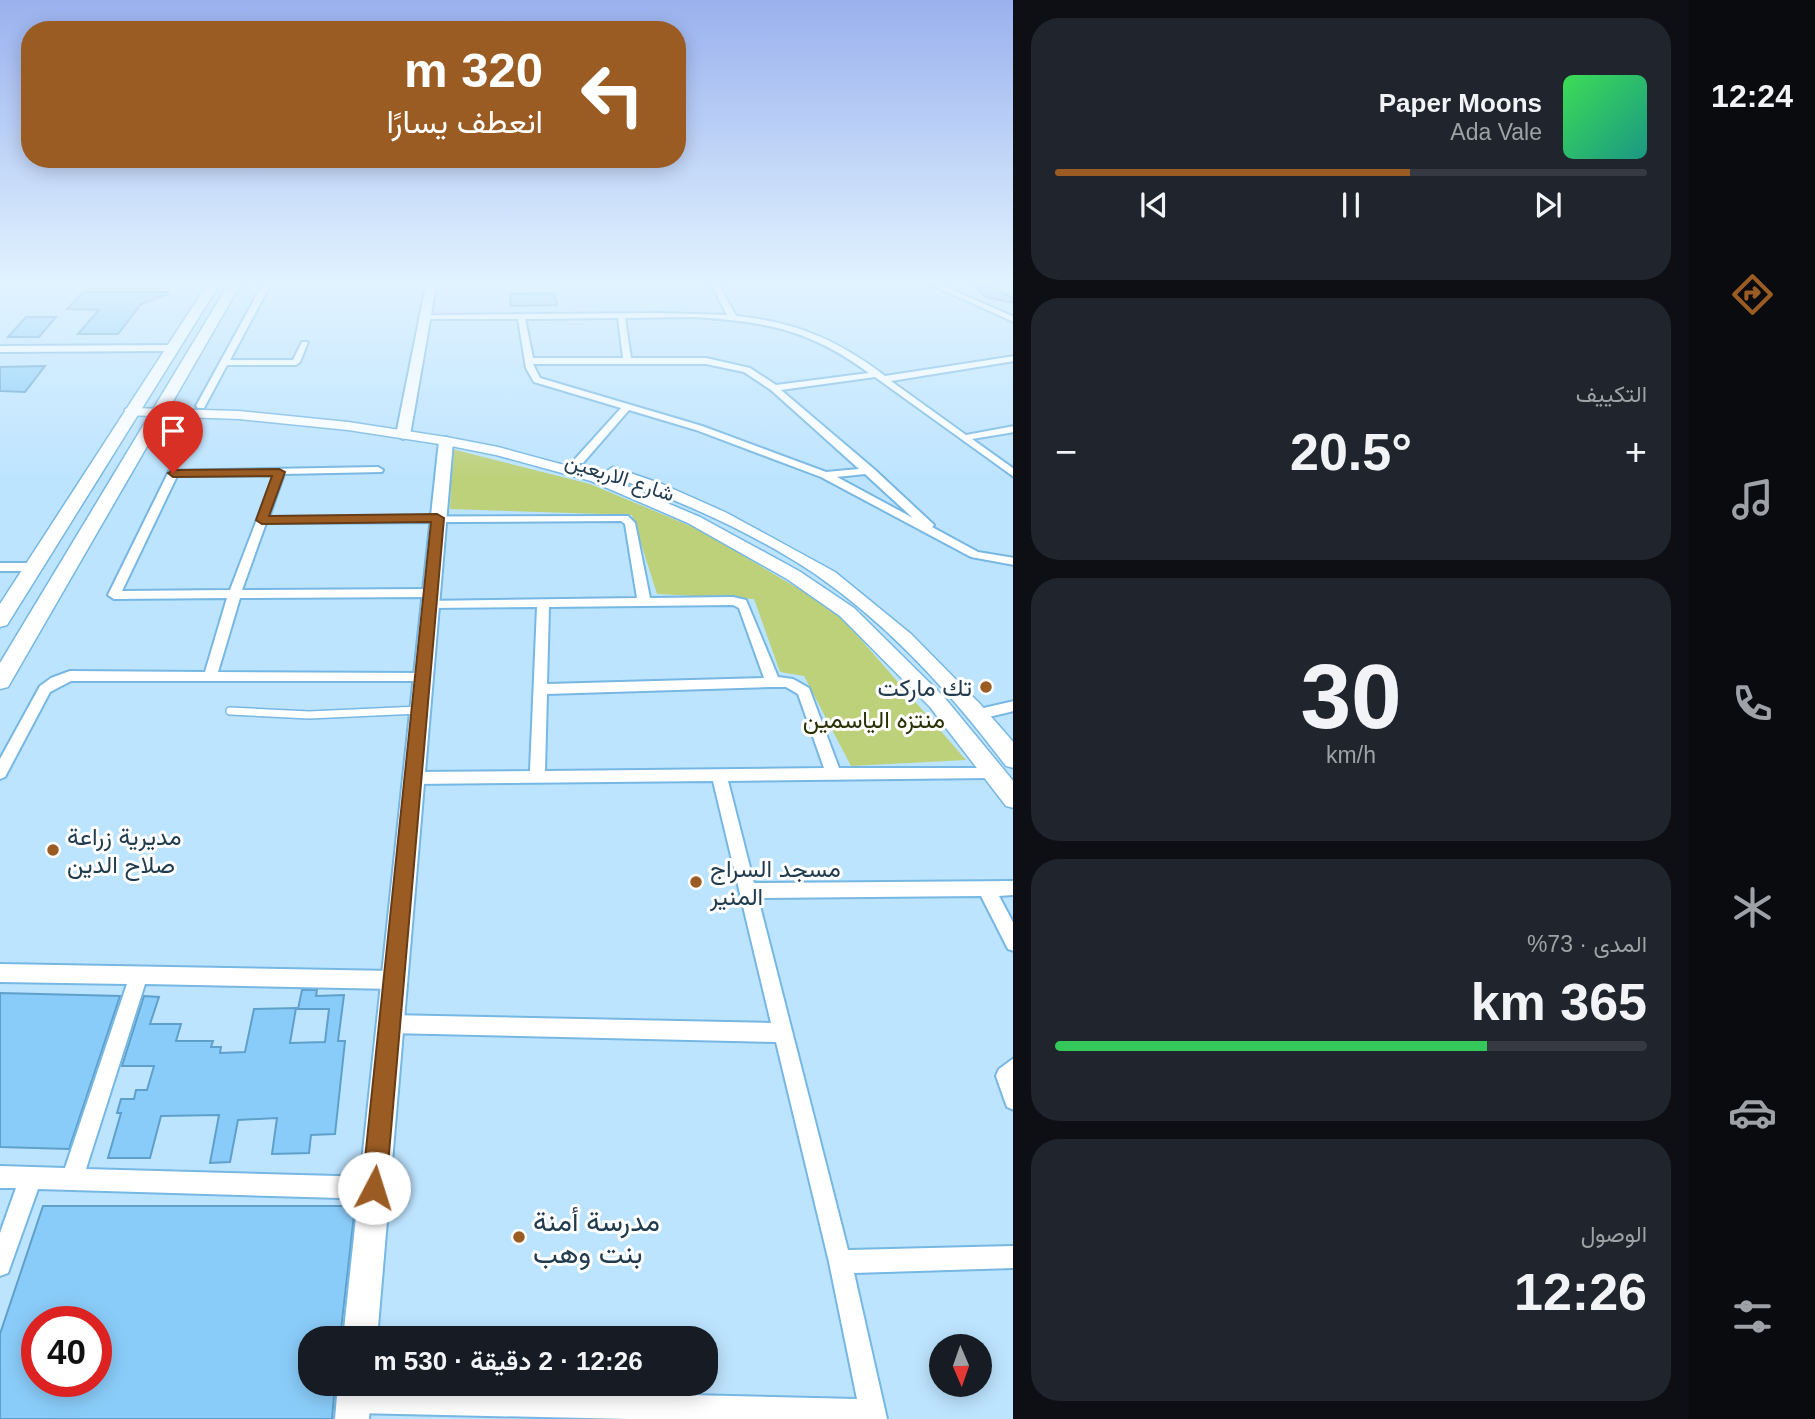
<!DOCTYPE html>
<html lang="ar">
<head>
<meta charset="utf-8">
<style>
  :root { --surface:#171b24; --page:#20242c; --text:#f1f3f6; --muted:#9ea1a6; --line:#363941; --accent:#9b5c23 }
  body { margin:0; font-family:Helvetica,Vazirmatn,sans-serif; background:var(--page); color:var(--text); direction:rtl; height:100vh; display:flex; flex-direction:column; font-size:26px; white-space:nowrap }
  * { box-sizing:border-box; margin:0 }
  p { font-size:23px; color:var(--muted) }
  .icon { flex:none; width:38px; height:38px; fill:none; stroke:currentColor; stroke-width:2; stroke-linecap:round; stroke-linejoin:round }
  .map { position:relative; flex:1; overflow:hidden; direction:ltr }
  .drawer { display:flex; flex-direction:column; gap:18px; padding:18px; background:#0d0f14; width:676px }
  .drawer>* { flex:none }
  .hud { position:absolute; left:21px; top:21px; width:665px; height:147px; border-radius:28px; box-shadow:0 4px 18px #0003; direction:rtl; background:#9b5c23; color:#fff; overflow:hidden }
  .needle { width:46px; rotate:178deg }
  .fabs { position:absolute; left:929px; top:1334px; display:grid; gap:14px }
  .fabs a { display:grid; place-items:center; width:63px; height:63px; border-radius:50%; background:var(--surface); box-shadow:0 4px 18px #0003; font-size:35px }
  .speed { position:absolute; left:21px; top:1306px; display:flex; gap:14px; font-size:35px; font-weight:700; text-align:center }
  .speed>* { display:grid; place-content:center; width:91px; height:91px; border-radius:50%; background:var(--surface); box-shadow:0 4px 18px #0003; line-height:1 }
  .speed .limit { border:10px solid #d22; background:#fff; color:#111 }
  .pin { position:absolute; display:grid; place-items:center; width:60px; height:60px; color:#fff; margin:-72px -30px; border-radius:50% 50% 50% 0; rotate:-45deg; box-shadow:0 0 7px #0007 }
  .pin .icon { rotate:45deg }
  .me { position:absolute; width:77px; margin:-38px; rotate:5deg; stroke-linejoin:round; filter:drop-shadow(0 0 5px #0008) }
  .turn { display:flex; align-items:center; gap:24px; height:147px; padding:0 28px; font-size:32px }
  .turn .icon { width:91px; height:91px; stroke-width:2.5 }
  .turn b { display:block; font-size:49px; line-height:60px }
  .big { font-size:52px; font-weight:600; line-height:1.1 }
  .drawer .tile { flex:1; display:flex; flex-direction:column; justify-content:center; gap:10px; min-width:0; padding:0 24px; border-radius:28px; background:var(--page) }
  .drawer .dial { align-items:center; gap:0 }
  .dial b { font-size:91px; line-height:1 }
  .song { display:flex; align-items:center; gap:21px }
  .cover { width:84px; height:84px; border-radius:10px; background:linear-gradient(135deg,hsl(130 70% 55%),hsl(170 70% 35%)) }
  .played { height:7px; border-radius:4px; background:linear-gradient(90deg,var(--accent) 60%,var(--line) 60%) }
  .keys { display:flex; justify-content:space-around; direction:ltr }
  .heat { display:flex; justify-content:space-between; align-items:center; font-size:38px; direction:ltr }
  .charge { height:10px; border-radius:5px; background:linear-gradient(90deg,#34c759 73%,var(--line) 0) }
  .trip { position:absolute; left:298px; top:1326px; width:420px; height:70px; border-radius:28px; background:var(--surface); box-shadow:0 4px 18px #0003; font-weight:600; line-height:70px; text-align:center; direction:rtl }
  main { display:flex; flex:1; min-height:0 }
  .dock { display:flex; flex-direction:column; width:126px; justify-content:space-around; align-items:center; background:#090b0e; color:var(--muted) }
  .dock .icon { width:49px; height:49px }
  .dock .on { color:var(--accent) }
  .dock b { font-size:32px; color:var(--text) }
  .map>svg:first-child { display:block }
  .green { fill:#bdd17b }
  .building { fill:#8accf9; stroke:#5fa0cb; stroke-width:2; fill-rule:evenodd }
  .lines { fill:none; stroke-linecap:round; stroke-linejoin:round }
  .service-casing { stroke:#76b7e3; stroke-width:10 }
  .minor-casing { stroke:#76b7e3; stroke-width:4 }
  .tertiary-casing { stroke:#76b7e3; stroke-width:4 }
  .secondary-casing { stroke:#76b7e3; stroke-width:3 }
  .primary-casing { stroke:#76b7e3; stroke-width:3 }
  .service { stroke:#fff; stroke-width:7 }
  .minor { fill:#fff; fill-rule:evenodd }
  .tertiary { fill:#fff; fill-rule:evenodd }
  .secondary { fill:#fff; fill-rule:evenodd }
  .primary { fill:#fff; fill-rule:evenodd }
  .route { fill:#9b5c23; stroke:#653c17; stroke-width:2 }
  .poi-dot { fill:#9b5c23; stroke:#fff; stroke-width:2.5 }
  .labels { text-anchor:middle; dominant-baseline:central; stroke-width:6; stroke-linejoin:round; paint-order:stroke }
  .far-street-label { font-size:21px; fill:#213c4e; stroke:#fff }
  .poi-label { font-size:24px; fill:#213c4e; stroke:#fff; text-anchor:start }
  .park-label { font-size:24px; fill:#2a3205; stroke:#fff }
  .near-poi-label { font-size:28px; fill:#213c4e; stroke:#fff; text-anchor:start }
</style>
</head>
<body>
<main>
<nav class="dock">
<b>12:24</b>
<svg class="icon on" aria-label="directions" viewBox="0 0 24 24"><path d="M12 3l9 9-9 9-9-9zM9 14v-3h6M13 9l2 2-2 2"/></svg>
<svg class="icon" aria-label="music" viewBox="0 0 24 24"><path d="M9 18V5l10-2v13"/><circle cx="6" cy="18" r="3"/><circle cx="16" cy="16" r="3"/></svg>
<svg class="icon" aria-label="phone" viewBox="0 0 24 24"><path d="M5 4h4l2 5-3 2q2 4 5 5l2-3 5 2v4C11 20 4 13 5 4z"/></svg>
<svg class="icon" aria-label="climate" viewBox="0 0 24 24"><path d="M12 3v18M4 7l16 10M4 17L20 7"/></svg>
<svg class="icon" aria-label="car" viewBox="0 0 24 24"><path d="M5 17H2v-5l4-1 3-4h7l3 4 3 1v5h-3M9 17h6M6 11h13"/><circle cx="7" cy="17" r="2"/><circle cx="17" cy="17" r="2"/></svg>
<svg class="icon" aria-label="filters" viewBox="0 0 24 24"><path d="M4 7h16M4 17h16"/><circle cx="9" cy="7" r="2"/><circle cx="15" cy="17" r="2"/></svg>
</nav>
<section class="drawer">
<div class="tile">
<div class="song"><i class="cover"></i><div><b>Paper Moons</b><p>Ada Vale</p></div></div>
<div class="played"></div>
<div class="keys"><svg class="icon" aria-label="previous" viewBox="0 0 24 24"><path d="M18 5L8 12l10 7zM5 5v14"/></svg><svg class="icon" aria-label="pause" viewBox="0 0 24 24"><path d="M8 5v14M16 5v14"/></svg><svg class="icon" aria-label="next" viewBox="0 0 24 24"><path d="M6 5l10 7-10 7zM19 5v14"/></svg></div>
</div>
<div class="tile"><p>التكييف</p>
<div class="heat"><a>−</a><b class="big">20.5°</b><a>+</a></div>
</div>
<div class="tile dial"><b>30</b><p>km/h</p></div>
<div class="tile"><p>المدى · 73%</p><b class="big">365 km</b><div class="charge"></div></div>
<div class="tile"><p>الوصول</p><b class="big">12:26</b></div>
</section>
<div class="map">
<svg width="1014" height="1419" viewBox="0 0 1014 1419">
  <rect width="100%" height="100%" fill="#bde4ff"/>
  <!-- green -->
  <polygon class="green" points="452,449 590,484 700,530 836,611 966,760 851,766 804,676 780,672 754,599 657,594 632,515 450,509"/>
  <!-- building -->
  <g class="building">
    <polygon points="968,280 979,280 1013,298 1013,303 986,297"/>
    <polygon points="83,292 168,292 168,294 141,304 118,334 78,334 99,310 67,309"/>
    <polygon points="554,293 557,305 511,306 510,294"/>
    <polygon points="26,317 56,317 39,337 8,337"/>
    <polygon points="45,366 25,392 0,391 0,367"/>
    <polygon points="302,990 317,990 316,996 344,995 338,1041 345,1041 335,1134 311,1135 309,1153 272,1154 277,1118 238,1120 230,1162 210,1163 219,1115 161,1116 150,1158 108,1158 121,1113 117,1113 121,1099 134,1099 136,1090 147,1090 154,1066 122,1066 144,996 159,997 150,1024 181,1024 176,1041 213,1041 211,1047 221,1047 220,1053 245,1052 254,1009 296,1008 290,1043 325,1042 329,1009 298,1009"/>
    <polygon points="0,993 120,996 69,1149 0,1147"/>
    <path d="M43 1206H355L340 1339H310V1384H335L332 1419H0V1334ZM37 1321H96V1381H37Z"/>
  </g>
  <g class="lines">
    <!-- service casing -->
    <g class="service-casing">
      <polyline id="service" points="230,711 309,715 419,710"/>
    </g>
    <!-- minor casing -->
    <g class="minor-casing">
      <g id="minor">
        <polygon points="265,280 273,280 230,360 293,360 302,342 308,342 300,362 296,365 227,365 204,408 198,408 196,406"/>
        <path d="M709 280H716L736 316C795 322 838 340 885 376L1014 356V361L891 381 966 435 1014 426V432L972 439 1014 469V477L875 377 781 390 874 469 932 523 934 525 932 527 978 552 1014 558V565L971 557 821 477 696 430 629 410 583 463H575V459L621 408 534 382 526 368 518 319H426L422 317 426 315 661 313 727 315ZM692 317C764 321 809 329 869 373L776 385 750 368 706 358H631L625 318ZM618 318 623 358H533L525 319ZM533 364H706L744 372 771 390 859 469 826 472 702 426 540 378ZM865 474 913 518 837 477Z"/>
        <polygon points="921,280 930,280 1014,317 1014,322"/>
        <path d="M378 467 383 470 382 472 284 474 269 517 628 516 635 523 650 598 733 597 746 600 778 677 793 679 809 688 839 768H996L999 772 996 776 991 778 728 781 754 883 1014 881V895L999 896 1014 924V951L1008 949 981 896 758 898 848 1250 1014 1246V1268L854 1273 887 1419H630L354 1413 345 1409 341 1400 345 1391 354 1387 857 1399 829 1262 776 1042 389 1033 382 1031 379 1024 382 1017 389 1015 771 1023 713 781 413 784 408 782 405 778 408 774 413 772 530 771 537 607 429 608 425 607 423 604 425 601 637 598 625 524 621 521 266 523 242 590 430 589 436 593 430 597 240 598 218 672 422 673 427 675 429 678 427 681H71L50 692 5 777 0 779V759L40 686 51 678 70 671 205 672 227 598 114 599 108 595 169 471ZM274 475 230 590 122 591 177 476ZM733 605 739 608 764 678 547 684 549 607ZM771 687H786L798 694 824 768 545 771 547 694Z"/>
        <polygon points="0,563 34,563 40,567 34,571 0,571"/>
        <polygon points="1014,701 1014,711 980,719 973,714 975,710"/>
        <polygon points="0,964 394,971 400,974 403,980 400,986 394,989 145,984 86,1169 374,1177 382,1180 385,1188 382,1196 374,1199 38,1189 8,1273 0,1276 0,1233 16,1188 0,1188 0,1166 65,1168 127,984 0,982"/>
        <polygon points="1014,1058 1014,1110 1007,1107 996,1076 999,1069"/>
      </g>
    </g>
    <!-- tertiary casing -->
    <g class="tertiary-casing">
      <g id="tertiary">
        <polygon points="427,280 437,280 410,435 403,439 396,435"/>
        <polygon points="0,346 172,345 178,348 172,351 0,352"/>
        <polygon points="446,437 453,441 377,1339 343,1339 439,441"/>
        <polygon points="338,1384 372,1384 369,1419 335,1419"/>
      </g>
    </g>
    <!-- secondary casing -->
    <g class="secondary-casing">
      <g id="secondary">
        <polygon points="130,408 239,411 348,422 446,437 498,447 601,475 700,517 799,571 854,608 944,697 1014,782 1014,808 1006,806 930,707 840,616 787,579 688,523 591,481 496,455 446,445 348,430 239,419 125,415 125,409"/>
        <path d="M613 467 662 484 727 513 835 572 911 634 980 704 1014 743V768L1006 766C952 694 889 625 815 574 752 532 679 500 608 475L605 472Z"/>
      </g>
    </g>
    <!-- primary casing -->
    <g class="primary-casing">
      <g id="primary">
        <polygon points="210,280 222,280 7,625 0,627 0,604"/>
        <polygon points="231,280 243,280 8,687 0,689 0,663"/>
      </g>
    </g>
    <!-- service -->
    <use href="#service" class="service"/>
    <!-- minor -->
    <use href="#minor" class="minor"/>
    <!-- tertiary -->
    <use href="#tertiary" class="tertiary"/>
    <!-- secondary -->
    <use href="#secondary" class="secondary"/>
    <!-- primary -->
    <use href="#primary" class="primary"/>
  </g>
  <!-- sky -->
  <linearGradient id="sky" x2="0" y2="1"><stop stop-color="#9ab1ee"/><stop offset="0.59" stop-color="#e1f3ff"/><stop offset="1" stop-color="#e1f3ff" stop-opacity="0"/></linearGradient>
  <rect width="1014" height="478" fill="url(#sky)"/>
  <!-- route -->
  <polygon class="route" points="279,469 285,472 269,516 437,514 444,518 386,1188 383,1197 374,1201 365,1197 362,1188 431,522 262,524 256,520 272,476 173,477 168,473 173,470"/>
  <!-- markers -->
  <g class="poi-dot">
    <circle cx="986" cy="687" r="7"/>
    <circle cx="53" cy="850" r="7"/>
    <circle cx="696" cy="882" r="7"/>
    <circle cx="519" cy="1237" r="7"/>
  </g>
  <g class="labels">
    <!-- far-street labels -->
    <g class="far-street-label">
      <text transform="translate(620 477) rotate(18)">شارع الاربعين</text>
    </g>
    <!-- poi labels -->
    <g class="poi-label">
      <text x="972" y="687" text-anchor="end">تك ماركت</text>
      <text x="67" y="836">مديرية زراعة<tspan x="67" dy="28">صلاح الدين</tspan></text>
      <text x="710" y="868">مسجد السراج<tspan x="710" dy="28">المنير</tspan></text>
    </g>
    <!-- park labels -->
    <g class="park-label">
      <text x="874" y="719">منتزه الياسمين</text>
    </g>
    <!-- near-poi labels -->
    <g class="near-poi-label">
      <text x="533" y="1221">مدرسة أمنة<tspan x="533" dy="32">بنت وهب</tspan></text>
    </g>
  </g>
</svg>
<div class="fabs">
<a><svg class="needle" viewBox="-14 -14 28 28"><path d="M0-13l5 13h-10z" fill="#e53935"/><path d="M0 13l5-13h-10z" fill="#9ea1a6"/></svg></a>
</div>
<div class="speed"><div class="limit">40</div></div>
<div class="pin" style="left:173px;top:473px;background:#d93025"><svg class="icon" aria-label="arrive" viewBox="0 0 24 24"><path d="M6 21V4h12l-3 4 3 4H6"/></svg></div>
<svg class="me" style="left:374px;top:1188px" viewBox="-20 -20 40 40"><circle r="19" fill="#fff"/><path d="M0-13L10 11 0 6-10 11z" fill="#9b5c23"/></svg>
<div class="trip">12:26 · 2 دقيقة · 530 m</div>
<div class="hud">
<div class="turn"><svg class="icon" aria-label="left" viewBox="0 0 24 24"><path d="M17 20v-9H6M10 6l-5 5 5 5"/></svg><div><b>320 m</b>انعطف يسارًا</div></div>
</div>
</div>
</main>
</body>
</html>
